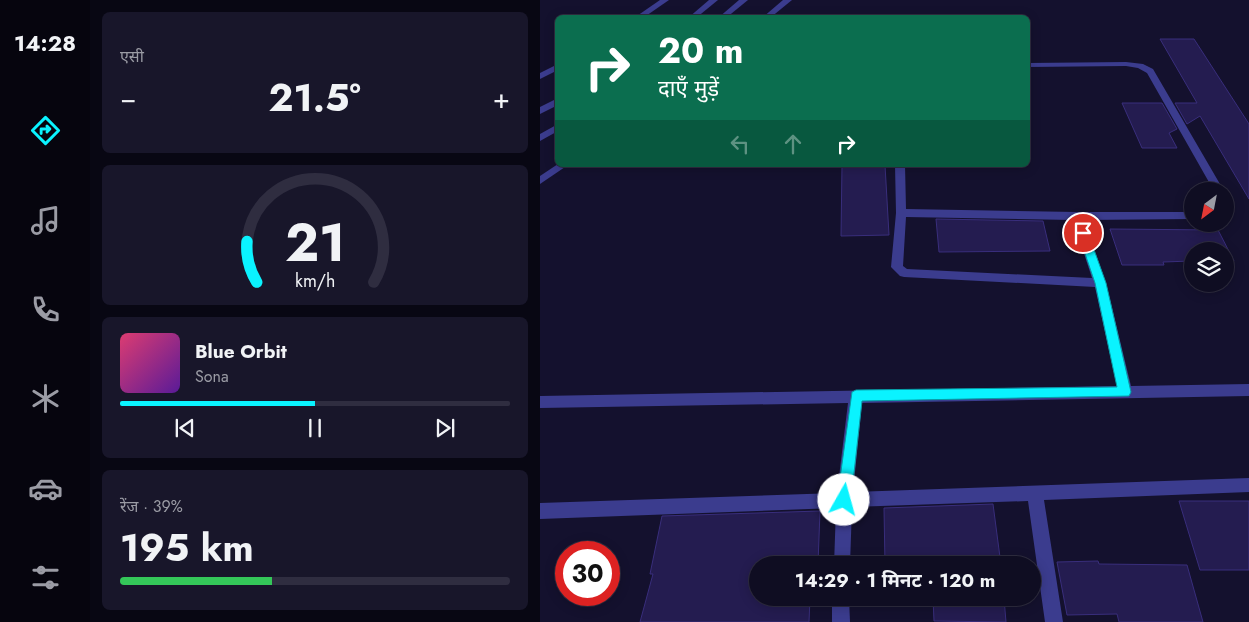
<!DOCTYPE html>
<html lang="hi">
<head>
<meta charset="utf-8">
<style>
  :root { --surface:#0f0d22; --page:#18162a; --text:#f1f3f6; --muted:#9b9ca5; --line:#2f2d40; --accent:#0af3ff }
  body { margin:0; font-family:Jost,"Noto Sans Devanagari",sans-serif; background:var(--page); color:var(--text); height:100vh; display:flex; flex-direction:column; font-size:19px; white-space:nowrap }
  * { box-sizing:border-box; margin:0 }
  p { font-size:16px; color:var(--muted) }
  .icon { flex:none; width:28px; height:28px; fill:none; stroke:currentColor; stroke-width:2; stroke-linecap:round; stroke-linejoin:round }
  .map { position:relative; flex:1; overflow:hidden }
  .sheet { display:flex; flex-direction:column; gap:12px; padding:12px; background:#080713; width:450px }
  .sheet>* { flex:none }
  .hud { position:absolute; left:15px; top:15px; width:475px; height:152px; border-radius:8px; box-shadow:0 2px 12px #0003,0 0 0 1px var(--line); background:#0b6e4f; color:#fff; overflow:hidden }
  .needle { width:32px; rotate:212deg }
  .controls { position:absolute; left:644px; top:182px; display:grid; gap:10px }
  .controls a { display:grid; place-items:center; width:50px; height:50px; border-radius:50%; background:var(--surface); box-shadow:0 2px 12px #0003,0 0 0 1px var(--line); font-size:25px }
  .speed { position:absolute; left:15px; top:541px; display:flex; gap:10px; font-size:25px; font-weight:700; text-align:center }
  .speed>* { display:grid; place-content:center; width:65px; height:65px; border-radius:50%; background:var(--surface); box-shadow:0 2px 12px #0003,0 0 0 1px var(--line); line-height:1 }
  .speed .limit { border:8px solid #d22; background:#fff; color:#111 }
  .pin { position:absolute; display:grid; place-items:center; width:42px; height:42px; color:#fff; margin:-21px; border:2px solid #fff; border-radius:50%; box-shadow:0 1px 5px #0007 }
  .me { position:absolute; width:55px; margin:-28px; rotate:7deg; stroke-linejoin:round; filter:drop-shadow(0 0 4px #0008) }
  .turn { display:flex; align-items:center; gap:18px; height:105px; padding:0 20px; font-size:22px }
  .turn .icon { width:65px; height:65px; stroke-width:2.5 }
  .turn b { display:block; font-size:35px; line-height:42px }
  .lanes { display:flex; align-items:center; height:48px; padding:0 20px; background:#0003; justify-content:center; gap:25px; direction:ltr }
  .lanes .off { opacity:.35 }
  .big { font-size:38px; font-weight:700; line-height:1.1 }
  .sheet .tile { flex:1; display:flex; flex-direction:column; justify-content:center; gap:8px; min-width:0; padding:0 18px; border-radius:8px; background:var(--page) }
  .sheet .dial { align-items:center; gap:0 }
  .dial svg { height:130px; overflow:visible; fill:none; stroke:var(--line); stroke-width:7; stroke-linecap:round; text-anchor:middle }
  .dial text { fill:var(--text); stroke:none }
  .song { display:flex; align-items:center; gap:15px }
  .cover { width:60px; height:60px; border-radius:8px; background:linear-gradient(135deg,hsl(340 70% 55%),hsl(270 70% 35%)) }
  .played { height:5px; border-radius:2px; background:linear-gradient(90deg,var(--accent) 50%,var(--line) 50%) }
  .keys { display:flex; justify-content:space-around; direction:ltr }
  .heat { display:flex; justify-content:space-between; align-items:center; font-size:28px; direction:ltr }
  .charge { height:8px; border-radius:4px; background:linear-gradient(90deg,#34c759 39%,var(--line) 0) }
  .trip { position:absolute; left:209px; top:556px; width:292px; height:50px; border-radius:25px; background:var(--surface); box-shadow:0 2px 12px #0003,0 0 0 1px var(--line); font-weight:700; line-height:50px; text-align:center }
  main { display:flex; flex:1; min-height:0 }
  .tab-bar { display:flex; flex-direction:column; width:90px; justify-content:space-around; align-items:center; background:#06050e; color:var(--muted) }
  .tab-bar .icon { width:35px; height:35px }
  .tab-bar .current { color:var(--accent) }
  .tab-bar b { font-size:22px; color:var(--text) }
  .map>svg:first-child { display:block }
  .building { fill:#241c50; stroke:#392e7c }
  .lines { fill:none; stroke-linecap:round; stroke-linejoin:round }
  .minor { fill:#3b3c8e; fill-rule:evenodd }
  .tertiary { fill:#3b3c8e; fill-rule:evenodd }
  .route { fill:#0af3ff; stroke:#069ea6 }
</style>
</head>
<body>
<main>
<nav class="tab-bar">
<b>14:28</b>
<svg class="icon current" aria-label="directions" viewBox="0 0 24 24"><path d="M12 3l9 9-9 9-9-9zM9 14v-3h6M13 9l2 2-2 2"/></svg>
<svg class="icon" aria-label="music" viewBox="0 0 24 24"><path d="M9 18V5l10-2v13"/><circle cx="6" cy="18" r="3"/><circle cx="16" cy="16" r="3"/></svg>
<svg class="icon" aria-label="phone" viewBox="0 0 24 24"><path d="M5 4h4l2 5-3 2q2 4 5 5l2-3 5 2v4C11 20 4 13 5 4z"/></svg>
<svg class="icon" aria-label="climate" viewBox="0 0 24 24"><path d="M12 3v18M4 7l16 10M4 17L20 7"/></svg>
<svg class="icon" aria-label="car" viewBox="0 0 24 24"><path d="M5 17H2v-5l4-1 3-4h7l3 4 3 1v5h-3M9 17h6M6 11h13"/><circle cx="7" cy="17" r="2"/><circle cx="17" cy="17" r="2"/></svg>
<svg class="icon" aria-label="filters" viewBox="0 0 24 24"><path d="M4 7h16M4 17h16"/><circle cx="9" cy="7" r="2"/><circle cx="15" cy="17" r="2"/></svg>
</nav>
<section class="sheet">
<div class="tile"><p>एसी</p>
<div class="heat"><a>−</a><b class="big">21.5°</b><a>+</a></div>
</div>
<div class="tile dial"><svg viewBox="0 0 100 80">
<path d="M14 69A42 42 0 1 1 86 69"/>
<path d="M14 69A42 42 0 0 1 8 44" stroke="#0af3ff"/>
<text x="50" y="56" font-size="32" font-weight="700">21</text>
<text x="50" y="72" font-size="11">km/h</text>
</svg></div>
<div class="tile">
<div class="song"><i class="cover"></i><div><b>Blue Orbit</b><p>Sona</p></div></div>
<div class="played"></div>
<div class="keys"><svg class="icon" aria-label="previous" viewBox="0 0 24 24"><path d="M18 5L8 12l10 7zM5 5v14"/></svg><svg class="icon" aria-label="pause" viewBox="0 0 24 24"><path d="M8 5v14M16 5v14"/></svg><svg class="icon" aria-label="next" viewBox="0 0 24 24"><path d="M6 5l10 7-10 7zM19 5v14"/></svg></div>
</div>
<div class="tile"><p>रेंज · 39%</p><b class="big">195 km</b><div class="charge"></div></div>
</section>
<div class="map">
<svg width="709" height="622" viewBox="0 0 709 622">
  <rect width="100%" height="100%" fill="#14112e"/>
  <!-- building -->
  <g class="building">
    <polygon points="620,39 654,39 709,124 709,199 660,116 647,124 635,103 657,103"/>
    <polygon points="582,103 622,103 637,129 629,133 637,148 602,148"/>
    <polygon points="302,165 345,165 349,235 301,236"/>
    <polygon points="396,219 503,221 510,251 399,252"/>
    <polygon points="570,229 678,230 694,261 685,261 685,251 652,251 652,261 623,262 624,265 582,265"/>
    <polygon points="639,501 709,501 709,570 660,570"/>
    <polygon points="453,504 461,565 345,565 344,508"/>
    <polygon points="280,511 278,564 218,565 218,598 270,598 269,622 100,622 113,574 110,574 122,516"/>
    <polygon points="558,561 559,564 647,565 663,622 579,622 577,614 527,615 517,562"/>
    <polygon points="393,598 464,598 466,622 394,621"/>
  </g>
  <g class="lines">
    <!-- minor -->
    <g class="minor">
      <polygon points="120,0 129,0 103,18 94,18"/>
      <polygon points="243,0 252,0 230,18 222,18"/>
      <polygon points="586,62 603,64 613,69 684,191 674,191 607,73 598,68 586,66 488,67 488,63"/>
      <polygon points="18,64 18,70 0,79 0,73"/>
      <polygon points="18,164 28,165 0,184 0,176"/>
      <path d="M355 165H365L366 209 537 212H652V219L544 220 566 283 591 386 709 384V396L322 403 313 492 709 478V492L504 500 523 622H505L488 501 312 507 310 565H294L296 508 0 519V503L297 493 308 403 0 408V396L577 386 555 287 364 277 360 276 351 267 356 213ZM366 217 533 220 552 278 367 269 363 266Z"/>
      <polygon points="292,598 309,598 310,622 292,622"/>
    </g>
    <!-- tertiary -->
    <g class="tertiary">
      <polygon points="169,0 178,0 156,18 148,18"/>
      <polygon points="199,0 208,0 186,18 178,18"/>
      <polygon points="18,98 18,105 0,114 0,107"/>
      <polygon points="18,124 18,131 0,141 0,134"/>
    </g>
  </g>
  <!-- route -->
  <polygon class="route" points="543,229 548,233 566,283 591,392 589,396 322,401 311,500 309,504 304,506 299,504 297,500 312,392 316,390 577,387 555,283 538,233"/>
</svg>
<div class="controls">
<a><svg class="needle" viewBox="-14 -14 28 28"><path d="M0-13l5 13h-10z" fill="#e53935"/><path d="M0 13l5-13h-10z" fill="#9b9ca5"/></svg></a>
<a><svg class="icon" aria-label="layers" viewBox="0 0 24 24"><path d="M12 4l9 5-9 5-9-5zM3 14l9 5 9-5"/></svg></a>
</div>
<div class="speed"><div class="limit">30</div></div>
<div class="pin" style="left:543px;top:233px;background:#d93025"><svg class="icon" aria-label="arrive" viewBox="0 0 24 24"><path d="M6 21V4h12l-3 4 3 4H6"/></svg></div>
<svg class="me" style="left:304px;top:500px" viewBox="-20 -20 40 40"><circle r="19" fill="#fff"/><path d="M0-13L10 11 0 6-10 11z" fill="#0af3ff"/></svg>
<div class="trip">14:29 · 1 मिनट · 120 m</div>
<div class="hud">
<div class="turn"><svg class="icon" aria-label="right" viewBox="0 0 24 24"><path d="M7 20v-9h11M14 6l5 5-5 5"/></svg><div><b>20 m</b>दाएँ मुड़ें</div></div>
<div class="lanes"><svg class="icon off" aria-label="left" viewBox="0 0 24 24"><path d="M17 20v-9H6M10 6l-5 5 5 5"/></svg><svg class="icon off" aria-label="ahead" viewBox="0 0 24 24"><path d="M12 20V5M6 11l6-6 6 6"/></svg><svg class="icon" aria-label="right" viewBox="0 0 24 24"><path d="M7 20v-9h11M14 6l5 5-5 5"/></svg></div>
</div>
</div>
</main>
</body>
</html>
